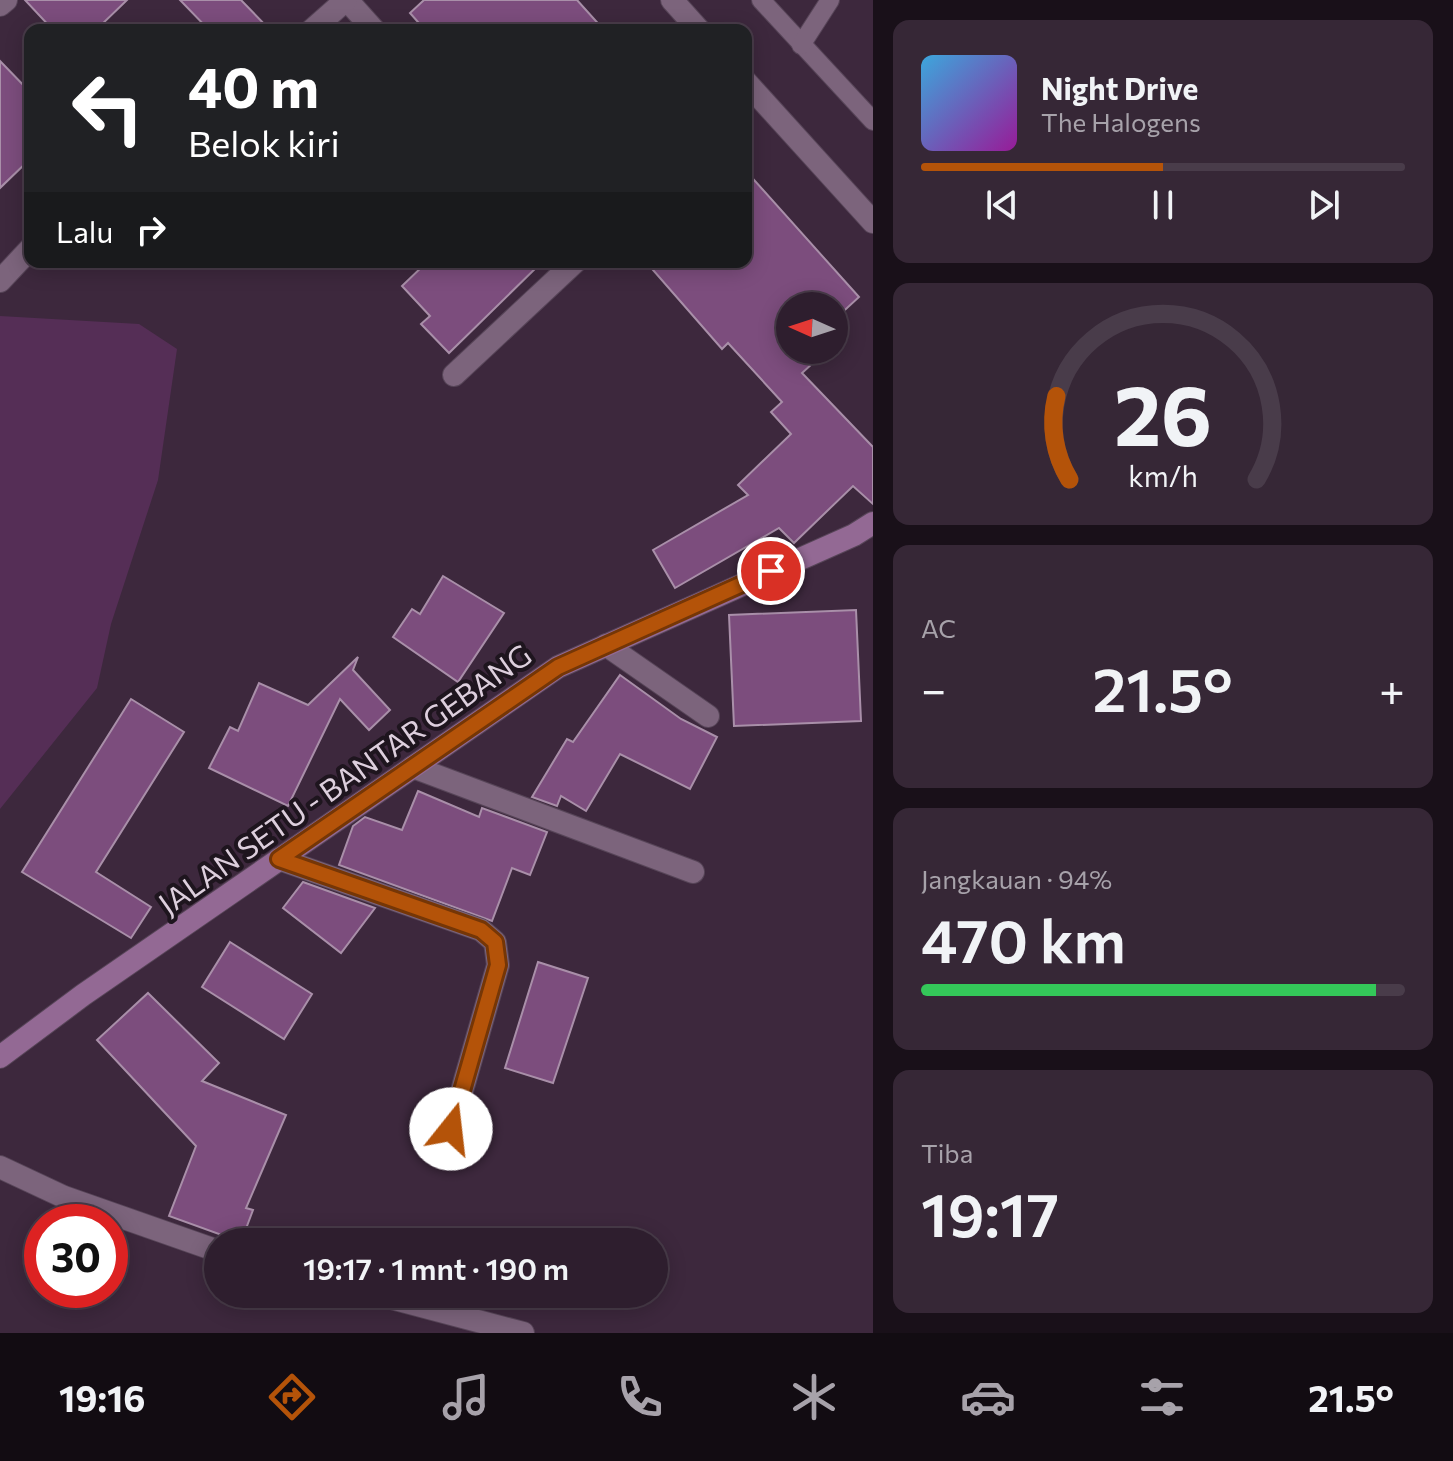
<!DOCTYPE html>
<html lang="id">
<head>
<meta charset="utf-8">
<style>
  :root { --surface:#2e1e2e; --page:#362736; --text:#f1f3f6; --muted:#a7a2aa; --line:#493c4a; --accent:#b45309 }
  body { margin:0; font-family:Commissioner,sans-serif; background:var(--page); color:var(--text); height:100vh; display:flex; flex-direction:column; font-size:30px; white-space:nowrap }
  * { box-sizing:border-box; margin:0 }
  p { font-size:26px; color:var(--muted) }
  .icon { flex:none; width:44px; height:44px; fill:none; stroke:currentColor; stroke-width:2; stroke-linecap:round; stroke-linejoin:round }
  .map { position:relative; flex:1; overflow:hidden }
  .details { display:flex; flex-direction:column; gap:20px; padding:20px; background:#191019; width:580px }
  .details>* { flex:none }
  .top-card { position:absolute; left:24px; top:24px; width:728px; height:244px; border-radius:16px; box-shadow:0 4px 20px #0003,0 0 0 2px var(--line); background:#202124; color:#fff; overflow:hidden }
  .needle { width:52px; rotate:273deg }
  .tools { position:absolute; left:776px; top:292px; display:grid; gap:16px }
  .tools a { display:grid; place-items:center; width:72px; height:72px; border-radius:50%; background:var(--surface); box-shadow:0 4px 20px #0003,0 0 0 2px var(--line); font-size:40px }
  .speed { position:absolute; left:24px; top:1204px; display:flex; gap:16px; font-size:40px; font-weight:700; text-align:center }
  .speed>* { display:grid; place-content:center; width:104px; height:104px; border-radius:50%; background:var(--surface); box-shadow:0 4px 20px #0003,0 0 0 2px var(--line); line-height:1 }
  .speed .limit { border:12px solid #d22; background:#fff; color:#111 }
  .pin { position:absolute; display:grid; place-items:center; width:68px; height:68px; color:#fff; margin:-34px; border:4px solid #fff; border-radius:50%; box-shadow:0 2px 8px #0007 }
  .me { position:absolute; width:88px; margin:-44px; rotate:16deg; stroke-linejoin:round; filter:drop-shadow(0 0 6px #0008) }
  .turn { display:flex; align-items:center; gap:28px; height:168px; padding:0 32px; font-size:36px }
  .turn .icon { width:104px; height:104px; stroke-width:2.5 }
  .turn b { display:block; font-size:56px; line-height:68px }
  .then { display:flex; align-items:center; height:76px; padding:0 32px; background:#0003; gap:16px; font-size:30px }
  .big { font-size:60px; font-weight:600; line-height:1.1 }
  .details .card { flex:1; display:flex; flex-direction:column; justify-content:center; gap:12px; min-width:0; padding:0 28px; border-radius:16px; background:var(--page) }
  .details .dial { align-items:center; gap:0 }
  .dial svg { height:208px; overflow:visible; fill:none; stroke:var(--line); stroke-width:7; stroke-linecap:round; text-anchor:middle }
  .dial text { fill:var(--text); stroke:none }
  .song { display:flex; align-items:center; gap:24px }
  .cover { width:96px; height:96px; border-radius:12px; background:linear-gradient(135deg,hsl(200 70% 55%),hsl(300 70% 35%)) }
  .played { height:8px; border-radius:4px; background:linear-gradient(90deg,var(--accent) 50%,var(--line) 50%) }
  .keys { display:flex; justify-content:space-around; direction:ltr }
  .heat { display:flex; justify-content:space-between; align-items:center; font-size:44px; direction:ltr }
  .charge { height:12px; border-radius:6px; background:linear-gradient(90deg,#34c759 94%,var(--line) 0) }
  .trip { position:absolute; left:204px; top:1228px; width:464px; height:80px; border-radius:40px; background:var(--surface); box-shadow:0 4px 20px #0003,0 0 0 2px var(--line); font-weight:600; line-height:80px; text-align:center }
  .tabs { display:flex; height:128px; justify-content:space-around; align-items:center; background:#120c12; color:var(--muted) }
  .tabs .icon { width:56px; height:56px }
  .tabs .active { color:var(--accent) }
  .tabs b { font-size:36px; color:var(--text) }
  main { display:flex; flex:1; min-height:0 }
  .map>svg:first-child { display:block }
  .green { fill:#552e56 }
  .building { fill:#7c4d7d; stroke:#a98fa9; stroke-width:2 }
  .lines { fill:none; stroke-linecap:round; stroke-linejoin:round }
  .service-casing { stroke:#574558; stroke-width:20 }
  .minor-casing { stroke:#574558; stroke-width:24 }
  .tertiary-casing { stroke:#574558; stroke-width:24 }
  .secondary-casing { stroke:#574558; stroke-width:24 }
  .service { stroke:#7c647c; stroke-width:18 }
  .minor { stroke:#7c647c; stroke-width:22 }
  .tertiary { stroke:#7c647c; stroke-width:22 }
  .secondary { stroke:#936994; stroke-width:22 }
  .route-casing { stroke:#753606; stroke-width:20 }
  .route { stroke:#b45309; stroke-width:14 }
  .labels { text-anchor:middle; dominant-baseline:central; stroke-width:8; stroke-linejoin:round; paint-order:stroke }
  .street-label { font-size:30px; fill:#ddcfdd; stroke:#1e151e }
</style>
</head>
<body>
<main>
<div class="map">
<svg width="873" height="1333" viewBox="0 0 873 1333">
  <rect width="100%" height="100%" fill="#3d283d"/>
  <!-- green -->
  <polygon class="green" points="0,316 139,324 177,349 158,480 111,624 97,688 0,809"/>
  <!-- building -->
  <g class="building">
    <polygon points="25,0 127,0 96,30 53,30"/>
    <polygon points="180,0 241,0 270,30 209,30"/>
    <polygon points="424,0 577,0 604,30 425,30 410,13"/>
    <polygon points="0,61 30,92 30,159 0,188"/>
    <polygon points="746,171 859,297 834,320 834,306 790,306 790,350 819,350 823,354 802,373 873,447 873,504 853,486 794,543 779,528 675,588 653,550 748,495 738,485 791,434 771,412 782,402 728,343 722,349 646,262 746,262"/>
    <polygon points="427,262 542,262 449,353 421,324 430,316 402,286"/>
    <polygon points="443,576 504,613 458,682 393,637 412,609 420,614"/>
    <polygon points="856,610 861,721 734,726 729,615"/>
    <polygon points="358,657 353,670 390,710 369,730 340,699 288,806 209,768 230,727 238,731 259,683 308,705"/>
    <polygon points="620,675 681,719 717,737 690,789 620,754 586,811 561,796 557,806 532,797 567,739 573,742"/>
    <polygon points="131,699 184,732 96,872 151,907 131,938 22,872"/>
    <polygon points="418,791 479,817 482,808 547,832 530,875 512,868 492,921 339,865 353,826 365,817 402,830"/>
    <polygon points="303,882 375,908 341,953 283,908"/>
    <polygon points="230,942 312,994 284,1039 202,987"/>
    <polygon points="538,962 588,978 553,1083 505,1068"/>
    <polygon points="148,993 219,1063 202,1081 286,1115 246,1208 253,1210 241,1242 169,1216 196,1146 97,1040"/>
  </g>
  <g class="lines">
    <!-- service casing -->
    <g class="service-casing">
      <g id="service">
        <polyline points="761,0 873,121"/>
        <polyline points="801,45 830,0"/>
      </g>
    </g>
    <!-- minor casing -->
    <g class="minor-casing">
      <g id="minor">
        <polyline points="347,0 374,30"/>
        <polyline points="0,5 6,0"/>
        <polyline points="312,30 346,0"/>
        <polyline points="0,281 30,249"/>
        <polyline points="454,375 575,262"/>
        <polyline points="606,645 708,716"/>
        <polyline points="413,767 693,872"/>
        <polyline points="279,859 481,930 495,942 498,965 451,1129"/>
        <polyline points="0,1167 64,1197 218,1251"/>
        <polyline points="376,1294 523,1333"/>
      </g>
    </g>
    <!-- tertiary casing -->
    <g class="tertiary-casing">
      <g id="tertiary">
        <polyline points="672,0 699,30"/>
        <polyline points="746,82 873,222"/>
      </g>
    </g>
    <!-- secondary casing -->
    <g class="secondary-casing">
      <polyline id="secondary" points="0,1057 83,995 558,667 854,535 873,523"/>
    </g>
    <!-- service -->
    <use href="#service" class="service"/>
    <!-- minor -->
    <use href="#minor" class="minor"/>
    <!-- tertiary -->
    <use href="#tertiary" class="tertiary"/>
    <!-- secondary -->
    <use href="#secondary" class="secondary"/>
  </g>
  <g class="lines">
    <!-- route casing -->
    <g class="route-casing">
      <polyline id="route" points="451,1129 498,965 495,942 481,930 279,859 558,667 771,571"/>
    </g>
    <!-- route -->
    <use href="#route" class="route"/>
  </g>
  <g class="labels">
    <!-- street labels -->
    <g class="street-label">
      <text transform="translate(344 778) rotate(-35)">JALAN SETU - BANTAR GEBANG</text>
    </g>
  </g>
</svg>
<div class="tools">
<a><svg class="needle" viewBox="-14 -14 28 28"><path d="M0-13l5 13h-10z" fill="#e53935"/><path d="M0 13l5-13h-10z" fill="#a7a2aa"/></svg></a>
</div>
<div class="speed"><div class="limit">30</div></div>
<div class="pin" style="left:771px;top:571px;background:#d93025"><svg class="icon" aria-label="arrive" viewBox="0 0 24 24"><path d="M6 21V4h12l-3 4 3 4H6"/></svg></div>
<svg class="me" style="left:451px;top:1129px" viewBox="-20 -20 40 40"><circle r="19" fill="#fff"/><path d="M0-13L10 11 0 6-10 11z" fill="#b45309"/></svg>
<div class="trip">19:17 · 1 mnt · 190 m</div>
<div class="top-card">
<div class="turn"><svg class="icon" aria-label="left" viewBox="0 0 24 24"><path d="M17 20v-9H6M10 6l-5 5 5 5"/></svg><div><b>40 m</b>Belok kiri</div></div>
<div class="then">Lalu<svg class="icon" aria-label="right" viewBox="0 0 24 24"><path d="M7 20v-9h11M14 6l5 5-5 5"/></svg></div>
</div>
</div>
<section class="details">
<div class="card">
<div class="song"><i class="cover"></i><div><b>Night Drive</b><p>The Halogens</p></div></div>
<div class="played"></div>
<div class="keys"><svg class="icon" aria-label="previous" viewBox="0 0 24 24"><path d="M18 5L8 12l10 7zM5 5v14"/></svg><svg class="icon" aria-label="pause" viewBox="0 0 24 24"><path d="M8 5v14M16 5v14"/></svg><svg class="icon" aria-label="next" viewBox="0 0 24 24"><path d="M6 5l10 7-10 7zM19 5v14"/></svg></div>
</div>
<div class="card dial"><svg viewBox="0 0 100 80">
<path d="M14 69A42 42 0 1 1 86 69"/>
<path d="M14 69A42 42 0 0 1 9 37" stroke="#b45309"/>
<text x="50" y="56" font-size="32" font-weight="700">26</text>
<text x="50" y="72" font-size="11">km/h</text>
</svg></div>
<div class="card"><p>AC</p>
<div class="heat"><a>−</a><b class="big">21.5°</b><a>+</a></div>
</div>
<div class="card"><p>Jangkauan · 94%</p><b class="big">470 km</b><div class="charge"></div></div>
<div class="card"><p>Tiba</p><b class="big">19:17</b></div>
</section>
</main>
<nav class="tabs">
<b>19:16</b>
<svg class="icon active" aria-label="directions" viewBox="0 0 24 24"><path d="M12 3l9 9-9 9-9-9zM9 14v-3h6M13 9l2 2-2 2"/></svg>
<svg class="icon" aria-label="music" viewBox="0 0 24 24"><path d="M9 18V5l10-2v13"/><circle cx="6" cy="18" r="3"/><circle cx="16" cy="16" r="3"/></svg>
<svg class="icon" aria-label="phone" viewBox="0 0 24 24"><path d="M5 4h4l2 5-3 2q2 4 5 5l2-3 5 2v4C11 20 4 13 5 4z"/></svg>
<svg class="icon" aria-label="climate" viewBox="0 0 24 24"><path d="M12 3v18M4 7l16 10M4 17L20 7"/></svg>
<svg class="icon" aria-label="car" viewBox="0 0 24 24"><path d="M5 17H2v-5l4-1 3-4h7l3 4 3 1v5h-3M9 17h6M6 11h13"/><circle cx="7" cy="17" r="2"/><circle cx="17" cy="17" r="2"/></svg>
<svg class="icon" aria-label="filters" viewBox="0 0 24 24"><path d="M4 7h16M4 17h16"/><circle cx="9" cy="7" r="2"/><circle cx="15" cy="17" r="2"/></svg>
<b>21.5°</b>
</nav>
</body>
</html>
